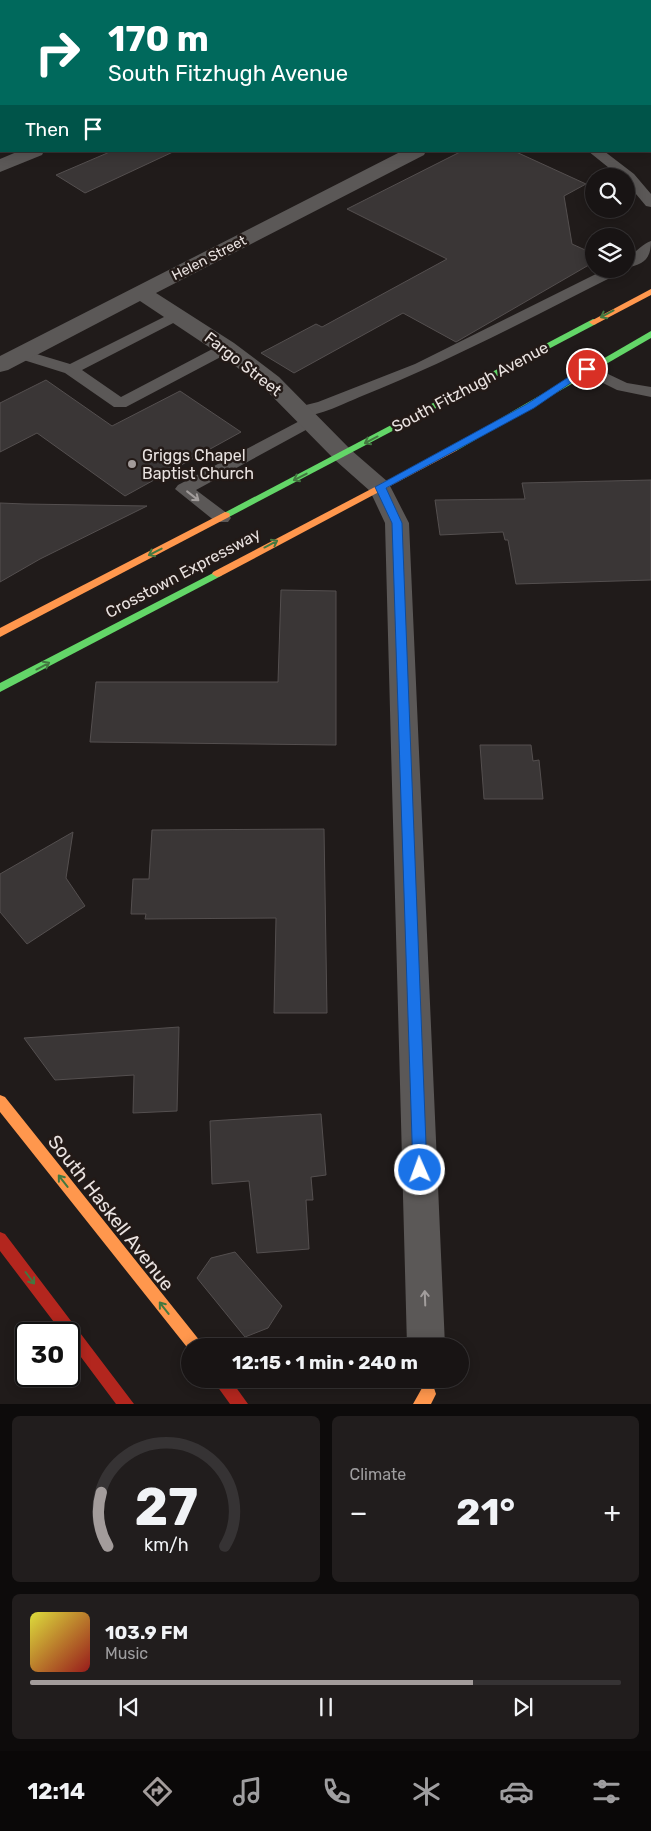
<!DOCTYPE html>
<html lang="en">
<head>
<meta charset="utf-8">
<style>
  :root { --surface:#181414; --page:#211d1d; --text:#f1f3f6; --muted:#9f9ea0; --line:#363334; --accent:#a39c9b }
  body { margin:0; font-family:Rubik,sans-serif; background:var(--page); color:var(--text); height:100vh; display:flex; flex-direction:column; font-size:19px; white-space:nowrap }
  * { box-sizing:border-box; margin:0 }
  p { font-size:16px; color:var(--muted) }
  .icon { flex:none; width:28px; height:28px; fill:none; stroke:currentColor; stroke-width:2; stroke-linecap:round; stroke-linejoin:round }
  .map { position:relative; height:1404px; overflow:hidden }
  .sheet { display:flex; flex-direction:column; gap:12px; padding:12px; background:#0d0b0b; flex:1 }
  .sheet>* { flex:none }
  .banner { position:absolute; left:0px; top:0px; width:651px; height:152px; box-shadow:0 2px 12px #0003,0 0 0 1px var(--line); background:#00695c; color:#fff; overflow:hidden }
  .controls { position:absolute; left:585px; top:168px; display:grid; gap:10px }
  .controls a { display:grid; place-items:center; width:50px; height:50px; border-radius:50%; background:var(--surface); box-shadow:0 2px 12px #0003,0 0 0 1px var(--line); font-size:25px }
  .speed { position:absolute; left:15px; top:1322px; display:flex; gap:10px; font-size:25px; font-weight:700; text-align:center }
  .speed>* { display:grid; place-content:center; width:65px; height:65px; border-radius:50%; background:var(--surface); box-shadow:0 2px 12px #0003,0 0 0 1px var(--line); line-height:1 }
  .speed .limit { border:2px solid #111; border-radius:8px; background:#fff; color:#111 }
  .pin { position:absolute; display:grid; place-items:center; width:42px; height:42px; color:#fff; margin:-21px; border:2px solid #fff; border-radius:50%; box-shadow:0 1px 5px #0007 }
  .me { position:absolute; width:55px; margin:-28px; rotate:358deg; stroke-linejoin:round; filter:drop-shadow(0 0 4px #0008) }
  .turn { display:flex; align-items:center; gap:18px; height:105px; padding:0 25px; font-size:22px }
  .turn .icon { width:65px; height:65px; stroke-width:2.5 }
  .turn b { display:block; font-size:35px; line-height:42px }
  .then { display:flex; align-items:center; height:48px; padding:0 25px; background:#0003; gap:10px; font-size:19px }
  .big { font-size:38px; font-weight:700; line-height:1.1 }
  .sheet .card { flex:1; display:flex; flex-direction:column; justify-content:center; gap:8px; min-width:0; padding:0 18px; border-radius:8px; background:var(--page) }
  .sheet .dial { align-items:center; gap:0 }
  .dial svg { height:130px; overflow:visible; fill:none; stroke:var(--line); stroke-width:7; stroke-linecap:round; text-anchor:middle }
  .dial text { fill:var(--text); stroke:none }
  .song { display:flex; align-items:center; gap:15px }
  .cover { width:60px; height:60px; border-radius:8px; background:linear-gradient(135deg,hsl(60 70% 55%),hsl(0 70% 35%)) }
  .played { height:5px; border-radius:2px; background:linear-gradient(90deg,var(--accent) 75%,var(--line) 75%) }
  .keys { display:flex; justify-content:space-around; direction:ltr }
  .heat { display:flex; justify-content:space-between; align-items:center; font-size:28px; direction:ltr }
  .sheet .tiles { flex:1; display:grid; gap:12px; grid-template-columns:1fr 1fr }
  .card:last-child { grid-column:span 2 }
  .trip { position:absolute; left:181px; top:1338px; width:288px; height:50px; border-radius:25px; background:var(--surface); box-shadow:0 2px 12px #0003,0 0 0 1px var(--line); font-weight:700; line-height:50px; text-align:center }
  .tab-bar { display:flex; height:80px; justify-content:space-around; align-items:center; background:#0a0808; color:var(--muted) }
  .tab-bar .icon { width:35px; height:35px }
  .tab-bar .current { color:var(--accent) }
  .tab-bar b { font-size:22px; color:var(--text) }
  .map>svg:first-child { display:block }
  .building { fill:#3a3636; stroke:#544f4f }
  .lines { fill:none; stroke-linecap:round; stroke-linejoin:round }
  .lane { fill:#5b5857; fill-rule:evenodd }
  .street { fill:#5b5857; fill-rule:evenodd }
  .fast { fill:#63d668; fill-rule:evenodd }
  .slow { fill:#ff974d; fill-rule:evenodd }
  .jam { fill:#b3261e; fill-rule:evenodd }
  .oneway { stroke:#437840 }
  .oneway2 { stroke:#a29d9c }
  .route { fill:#1a73e8; stroke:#114b97 }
  .poi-dot { fill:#a39c9b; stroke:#231a17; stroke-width:2 }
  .labels { text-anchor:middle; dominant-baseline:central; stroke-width:5; stroke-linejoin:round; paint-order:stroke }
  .far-street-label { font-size:14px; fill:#e9e2e0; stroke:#231a17 }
  .street-label { font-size:16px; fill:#e9e2e0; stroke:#231a17 }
  .poi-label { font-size:16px; fill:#e9e2e0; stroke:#231a17; text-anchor:start }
  .near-street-label { font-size:19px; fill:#e9e2e0; stroke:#231a17 }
</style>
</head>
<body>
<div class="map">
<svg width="651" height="1404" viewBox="0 0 651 1404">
  <rect width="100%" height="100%" fill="#201b1a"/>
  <!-- building -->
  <g class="building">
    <polygon points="112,151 175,151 85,193 56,175"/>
    <polygon points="462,151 514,151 586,184 564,196 572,244 594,254 594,262 456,342 403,313 294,373 261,353 316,324 322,327 447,259 347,209"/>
    <polygon points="46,380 112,426 180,391 241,432 125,496 37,433 0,452 0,403"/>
    <polygon points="651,480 651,580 516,584 508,540 505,540 503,532 440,535 435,500 525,499 522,483"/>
    <polygon points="0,503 25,504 147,506 40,559 0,582"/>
    <polygon points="281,590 336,591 336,745 90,742 96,682 278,682"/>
    <polygon points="480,745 531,745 533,761 539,760 543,799 484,799"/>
    <polygon points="324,829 327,1013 274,1013 276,918 145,919 146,914 131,914 133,879 149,879 152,830"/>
    <polygon points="73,832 66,878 85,906 27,944 0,912 0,874"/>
    <polygon points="179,1027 177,1111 133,1113 134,1075 55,1080 24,1038"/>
    <polygon points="321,1114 326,1175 311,1177 313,1200 306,1200 309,1249 257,1253 249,1181 212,1184 210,1121"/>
    <polygon points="235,1252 282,1306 268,1328 245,1337 197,1278 211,1258"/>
  </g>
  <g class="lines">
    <!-- lane -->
    <g class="lane">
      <polygon points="551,0 565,0 566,1 552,1"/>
      <polygon points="650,47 651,48 651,56 650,55"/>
      <polygon points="588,151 604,151 634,174 651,194 651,207 646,206 626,182 626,176 619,176"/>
      <path d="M651 241C651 259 644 264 626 268V258C635 254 643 243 651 241Z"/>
      <path d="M606 269H624L622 272C536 315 452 360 362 396 345 403 312 420 294 416L292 412 294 408 318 402 415 364Z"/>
      <polygon points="176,311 181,313 184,316 181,319 82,370 121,397 220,345 232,345 234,348 232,351 126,407 114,407 65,373 14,357 12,354 20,349 70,364"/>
      <polygon points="587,364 627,383 651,387 651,397 617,390 581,372 579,369 581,366"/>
      <polygon points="309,416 315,417 317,421 315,425 196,490 228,514 231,518 228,522 216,522 175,489 178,485"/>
    </g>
    <!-- street -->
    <g class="street">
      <polygon points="236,0 252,0 253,1 237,1"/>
      <rect x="0" y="27" width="1" height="10"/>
      <polygon points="19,151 44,151 42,155 0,172 0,159"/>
      <polygon points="402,151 426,151 424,155 156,293 234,343 279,377 351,450 388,482 409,523 445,1346 407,1346 385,523 370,491 335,460 263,387 218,353 140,301 8,370 0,372 0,356"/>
    </g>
    <!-- fast -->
    <g class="fast">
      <polygon points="593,319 596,320 596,324 229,517 221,517 220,515"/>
      <polygon points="651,331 651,338 456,451 450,451 448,449"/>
      <polygon points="217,571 221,572 222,574 221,576 0,692 0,683"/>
    </g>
    <!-- slow -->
    <g class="slow">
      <polygon points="651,289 651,295 596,324 593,325 589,322"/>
      <polygon points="453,446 458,449 456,451 221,576 217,577 212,574 213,572"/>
      <polygon points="225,512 229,513 230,515 229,517 0,637 0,628"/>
      <polygon points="0,1095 5,1097 200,1341 203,1346 190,1346 190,1351 0,1112"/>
      <polygon points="428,1386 434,1388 436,1394 431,1404 413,1404 422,1388"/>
    </g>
    <!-- jam -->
    <g class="jam">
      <polygon points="0,1232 5,1234 134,1404 116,1404 69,1341 69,1334 63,1334 0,1251"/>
      <polygon points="212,1379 230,1379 248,1404 230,1404"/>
    </g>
  </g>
  <!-- one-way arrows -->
  <defs><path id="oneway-shaft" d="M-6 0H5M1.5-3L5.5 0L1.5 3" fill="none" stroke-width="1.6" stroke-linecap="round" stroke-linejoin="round" transform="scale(1.25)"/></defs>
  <g class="oneway">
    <use href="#oneway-shaft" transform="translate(607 314) rotate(152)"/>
    <use href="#oneway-shaft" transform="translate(371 440) rotate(152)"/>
    <use href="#oneway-shaft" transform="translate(300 477) rotate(153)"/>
    <use href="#oneway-shaft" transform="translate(271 544) rotate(-28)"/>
    <use href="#oneway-shaft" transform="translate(155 552) rotate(153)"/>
    <use href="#oneway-shaft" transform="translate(43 666) rotate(-28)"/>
    <use href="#oneway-shaft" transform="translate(63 1181) rotate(-128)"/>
    <use href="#oneway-shaft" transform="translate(30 1278) rotate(53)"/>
    <use href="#oneway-shaft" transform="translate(164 1308) rotate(-128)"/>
  </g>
  <g class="oneway2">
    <use href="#oneway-shaft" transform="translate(193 496) rotate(38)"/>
    <use href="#oneway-shaft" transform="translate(425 1298) rotate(-92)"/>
  </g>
  <!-- route -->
  <polygon class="route" points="584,367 591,369 534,408 386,488 402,523 427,1170 425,1175 420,1176 415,1175 413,1170 392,523 375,487 527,404"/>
  <!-- markers -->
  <circle class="poi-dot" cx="132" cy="464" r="5"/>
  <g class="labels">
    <!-- far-street labels -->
    <g class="far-street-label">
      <text transform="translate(209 258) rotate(-27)">Helen Street</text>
    </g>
    <!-- street labels -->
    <g class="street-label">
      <text transform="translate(243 364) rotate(38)">Fargo Street</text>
      <text transform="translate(470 387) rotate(-28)">South Fitzhugh Avenue</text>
      <text transform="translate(183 573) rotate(-28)">Crosstown Expressway</text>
    </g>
    <!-- poi labels -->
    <g class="poi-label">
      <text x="142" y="455">Griggs Chapel<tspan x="142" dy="18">Baptist Church</tspan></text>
    </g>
    <!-- near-street labels -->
    <g class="near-street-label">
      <text transform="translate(111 1213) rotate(52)">South Haskell Avenue</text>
    </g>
  </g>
</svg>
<div class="controls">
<a><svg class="icon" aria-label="search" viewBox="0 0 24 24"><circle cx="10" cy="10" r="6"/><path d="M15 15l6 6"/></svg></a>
<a><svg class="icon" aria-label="layers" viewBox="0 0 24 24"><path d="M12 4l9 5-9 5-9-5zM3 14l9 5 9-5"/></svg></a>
</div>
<div class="speed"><div class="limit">30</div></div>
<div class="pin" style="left:587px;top:369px;background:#d93025"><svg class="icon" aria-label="arrive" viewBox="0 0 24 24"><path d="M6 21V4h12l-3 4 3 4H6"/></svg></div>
<svg class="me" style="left:420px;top:1170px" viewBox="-20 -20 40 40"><circle r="17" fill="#1a73e8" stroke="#fff" stroke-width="3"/><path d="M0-11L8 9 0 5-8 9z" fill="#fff"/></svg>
<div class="trip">12:15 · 1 min · 240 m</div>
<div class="banner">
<div class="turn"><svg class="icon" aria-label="right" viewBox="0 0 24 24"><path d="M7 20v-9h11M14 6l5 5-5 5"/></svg><div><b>170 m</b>South Fitzhugh Avenue</div></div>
<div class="then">Then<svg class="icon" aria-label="arrive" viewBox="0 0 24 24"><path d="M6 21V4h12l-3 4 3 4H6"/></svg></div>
</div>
</div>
<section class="sheet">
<div class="tiles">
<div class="card dial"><svg viewBox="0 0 100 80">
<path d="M14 69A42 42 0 1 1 86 69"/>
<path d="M14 69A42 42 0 0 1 10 36" stroke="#a39c9b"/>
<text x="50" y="56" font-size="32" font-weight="700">27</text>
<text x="50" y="72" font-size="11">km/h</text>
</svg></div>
<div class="card"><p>Climate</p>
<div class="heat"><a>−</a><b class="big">21°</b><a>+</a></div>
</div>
<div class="card">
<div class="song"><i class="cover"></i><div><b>103.9 FM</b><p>Music</p></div></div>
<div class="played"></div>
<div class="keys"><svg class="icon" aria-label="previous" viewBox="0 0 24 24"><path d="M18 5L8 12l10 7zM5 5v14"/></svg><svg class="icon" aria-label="pause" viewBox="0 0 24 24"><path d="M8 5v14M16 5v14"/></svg><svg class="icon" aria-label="next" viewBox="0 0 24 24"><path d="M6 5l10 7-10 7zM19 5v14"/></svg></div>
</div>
</div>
</section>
<nav class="tab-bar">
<b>12:14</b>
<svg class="icon current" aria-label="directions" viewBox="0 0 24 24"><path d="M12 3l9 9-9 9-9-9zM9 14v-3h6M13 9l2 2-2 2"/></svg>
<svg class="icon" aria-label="music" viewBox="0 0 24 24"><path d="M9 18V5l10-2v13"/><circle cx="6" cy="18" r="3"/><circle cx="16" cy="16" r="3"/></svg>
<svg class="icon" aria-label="phone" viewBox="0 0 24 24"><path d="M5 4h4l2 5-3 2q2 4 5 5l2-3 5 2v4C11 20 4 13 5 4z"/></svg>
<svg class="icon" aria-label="climate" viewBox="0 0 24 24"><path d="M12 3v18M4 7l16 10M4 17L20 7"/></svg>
<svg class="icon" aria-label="car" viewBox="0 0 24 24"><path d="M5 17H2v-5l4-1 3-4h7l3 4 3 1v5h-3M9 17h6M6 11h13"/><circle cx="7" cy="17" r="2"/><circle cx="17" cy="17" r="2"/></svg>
<svg class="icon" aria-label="filters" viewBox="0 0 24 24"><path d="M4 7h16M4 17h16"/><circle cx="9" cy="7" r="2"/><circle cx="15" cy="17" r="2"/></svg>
</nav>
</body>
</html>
